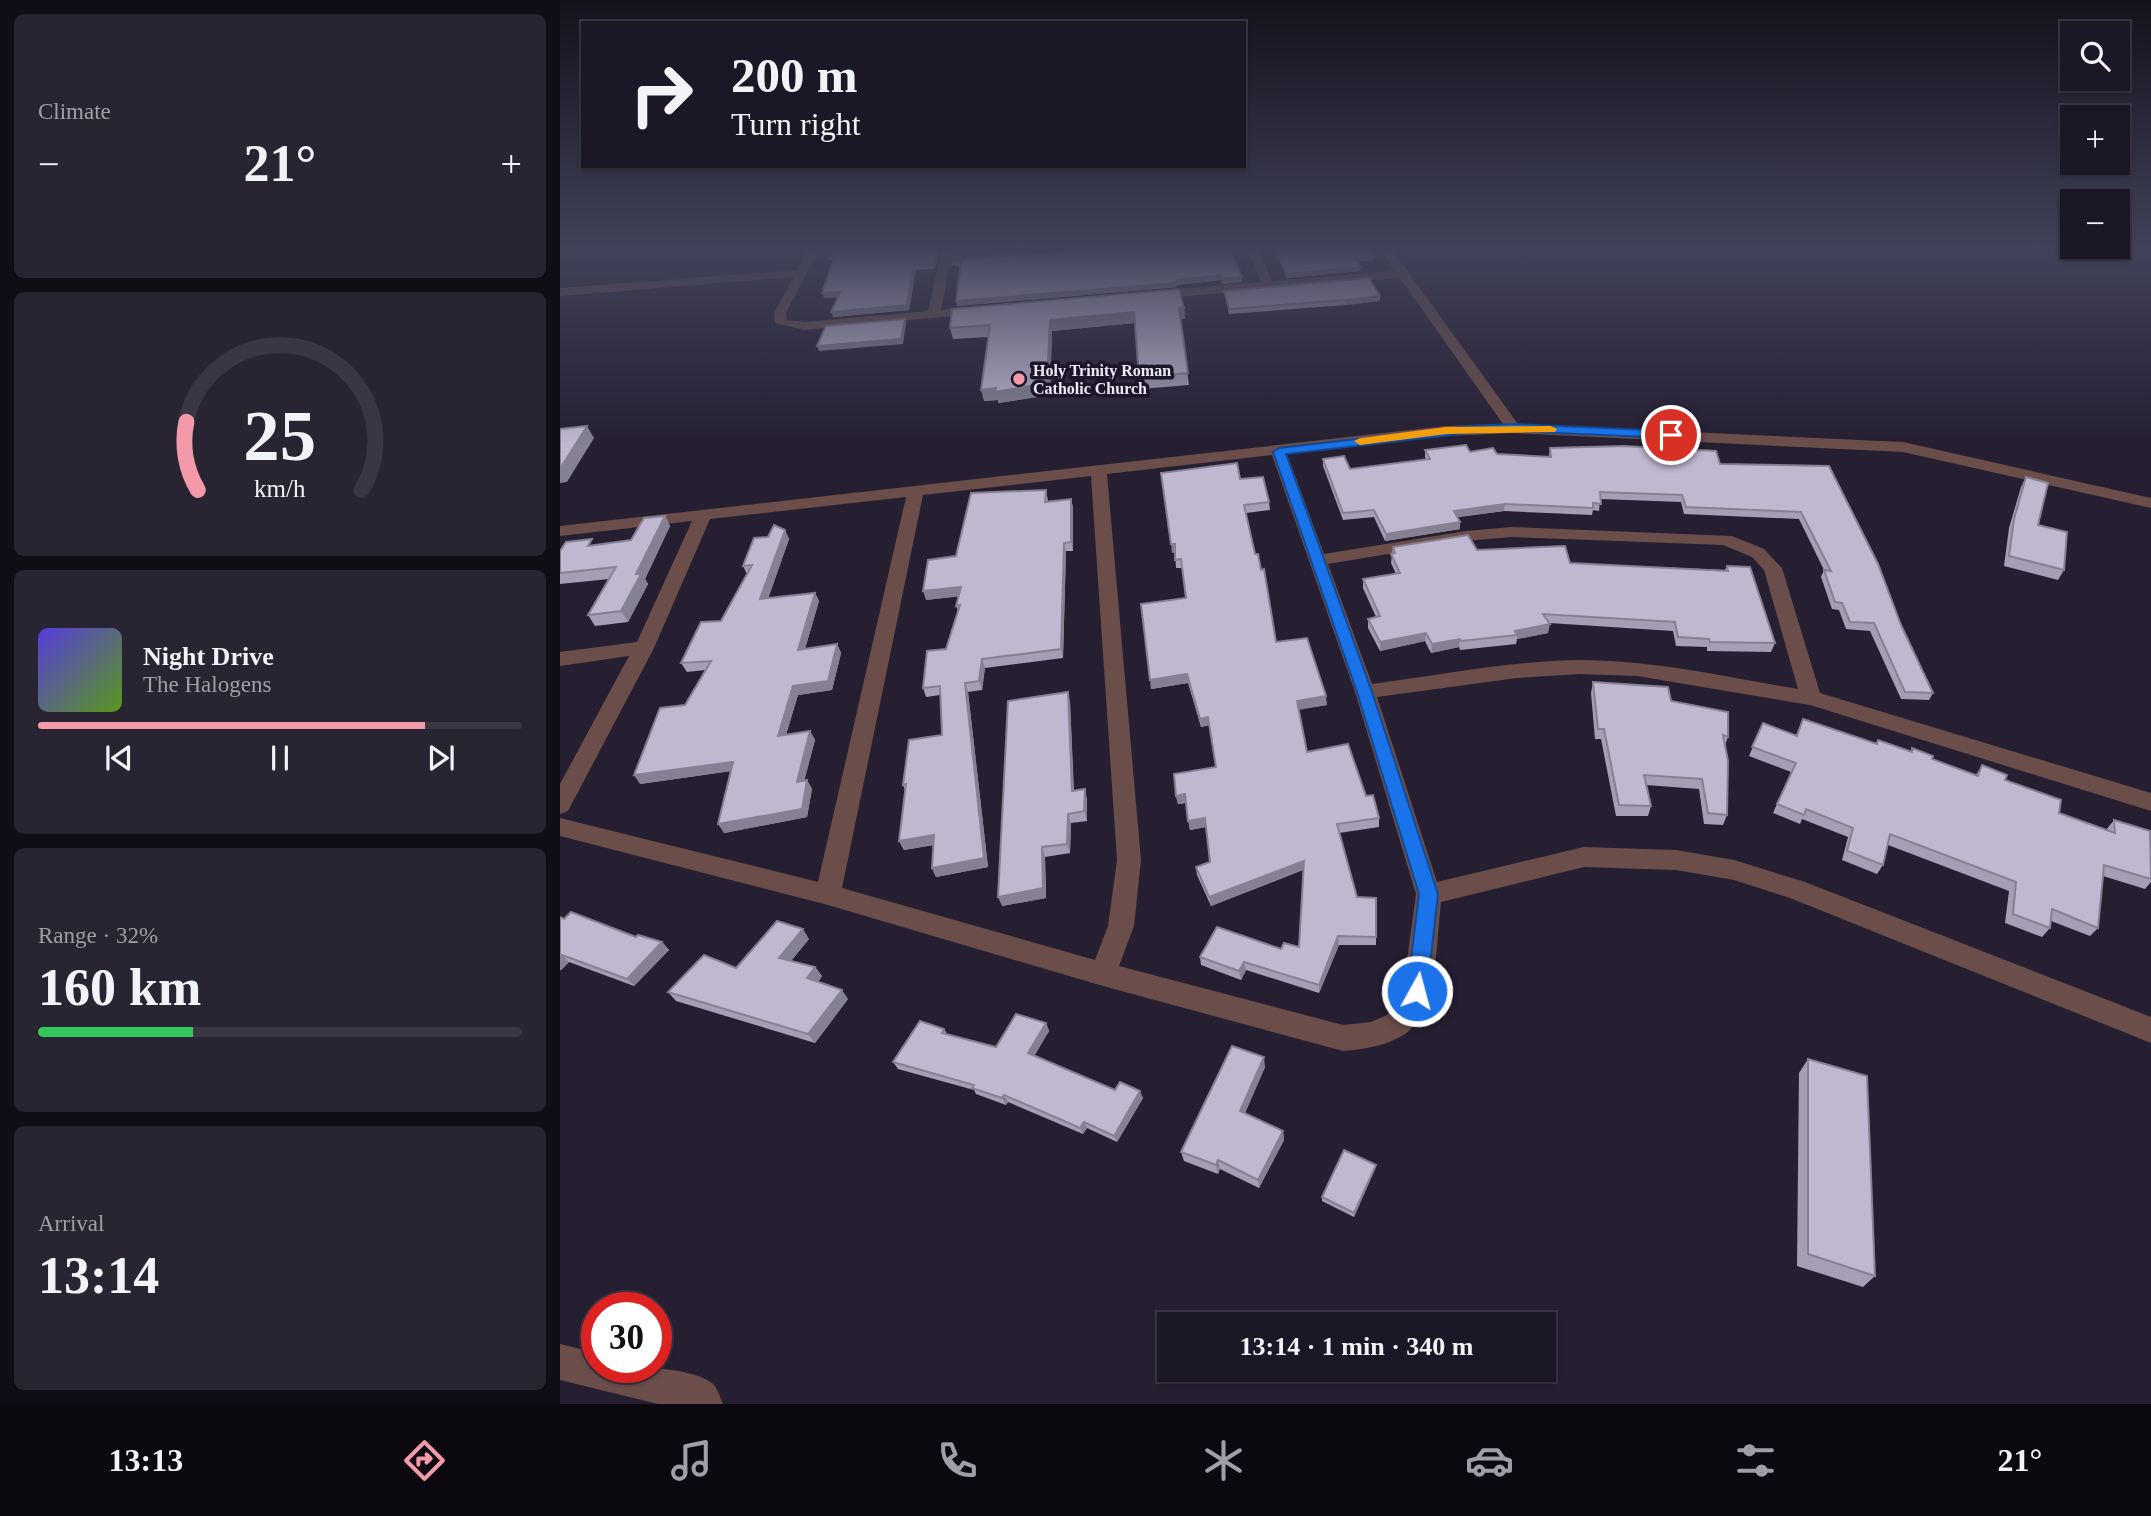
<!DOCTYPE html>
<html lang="en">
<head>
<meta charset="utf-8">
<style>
  :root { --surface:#1c1726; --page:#292432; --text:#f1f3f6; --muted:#a09fa7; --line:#3a3643; --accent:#f39aaa }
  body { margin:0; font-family:Georgia,serif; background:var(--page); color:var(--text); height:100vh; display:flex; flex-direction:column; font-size:26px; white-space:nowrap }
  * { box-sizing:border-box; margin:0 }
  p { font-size:23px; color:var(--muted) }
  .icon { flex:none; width:38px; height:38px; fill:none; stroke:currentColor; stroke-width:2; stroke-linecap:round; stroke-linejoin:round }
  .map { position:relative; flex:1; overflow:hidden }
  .details { display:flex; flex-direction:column; gap:14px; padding:14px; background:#0f0d15; width:560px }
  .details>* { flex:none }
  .guide { position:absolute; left:21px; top:21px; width:665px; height:147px; border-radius:0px; box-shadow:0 2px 5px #0004,0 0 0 2px var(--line); background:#1c1726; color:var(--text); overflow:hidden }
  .buttons { position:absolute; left:1500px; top:21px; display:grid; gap:14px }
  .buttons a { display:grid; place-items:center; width:70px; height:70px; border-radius:0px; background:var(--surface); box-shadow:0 2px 5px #0004,0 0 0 2px var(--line); font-size:35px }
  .speed { position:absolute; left:21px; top:1292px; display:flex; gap:14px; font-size:35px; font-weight:700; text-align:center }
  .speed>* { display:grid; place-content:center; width:91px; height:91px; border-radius:50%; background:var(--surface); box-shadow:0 2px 5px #0004,0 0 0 2px var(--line); line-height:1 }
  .speed .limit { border:10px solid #d22; background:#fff; color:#111 }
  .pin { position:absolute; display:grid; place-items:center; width:60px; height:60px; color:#fff; margin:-30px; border:4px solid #fff; border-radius:50%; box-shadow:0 2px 7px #0007 }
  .me { position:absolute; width:77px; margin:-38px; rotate:7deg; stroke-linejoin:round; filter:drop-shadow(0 0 5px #0008) }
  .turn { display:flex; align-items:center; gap:24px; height:147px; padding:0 35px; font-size:32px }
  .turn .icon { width:91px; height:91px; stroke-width:2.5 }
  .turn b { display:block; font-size:49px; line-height:60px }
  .big { font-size:52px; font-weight:700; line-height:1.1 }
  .details .widget { flex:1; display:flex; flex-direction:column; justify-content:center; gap:10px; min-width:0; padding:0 24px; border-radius:10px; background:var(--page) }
  .details .dial { align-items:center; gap:0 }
  .dial svg { height:182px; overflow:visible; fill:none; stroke:var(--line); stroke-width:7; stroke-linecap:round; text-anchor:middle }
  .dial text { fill:var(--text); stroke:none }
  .song { display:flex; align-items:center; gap:21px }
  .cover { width:84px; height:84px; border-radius:10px; background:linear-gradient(135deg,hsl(250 70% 55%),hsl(90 70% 35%)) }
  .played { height:7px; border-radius:4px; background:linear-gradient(90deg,var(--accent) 80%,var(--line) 80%) }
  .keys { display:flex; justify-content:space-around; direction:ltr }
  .heat { display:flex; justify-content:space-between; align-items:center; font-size:38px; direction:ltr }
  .charge { height:10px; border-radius:5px; background:linear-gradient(90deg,#34c759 32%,var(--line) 0) }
  .trip { position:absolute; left:597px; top:1312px; width:399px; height:70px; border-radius:0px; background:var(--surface); box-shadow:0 2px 5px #0004,0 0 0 2px var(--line); font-weight:700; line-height:70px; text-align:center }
  .tabs { display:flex; height:112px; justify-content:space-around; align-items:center; background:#0b090f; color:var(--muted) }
  .tabs .icon { width:49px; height:49px }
  .tabs .active { color:var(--accent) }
  .tabs b { font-size:32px; color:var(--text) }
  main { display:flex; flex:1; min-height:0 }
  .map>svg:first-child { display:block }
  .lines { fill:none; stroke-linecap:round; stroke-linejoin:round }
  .minor { fill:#6b4e49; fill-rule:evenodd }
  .wall { fill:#a59eb4 }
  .shaded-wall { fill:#868192 }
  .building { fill:#c0b8d1; stroke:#868192; stroke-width:2 }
  .route { fill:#1a73e8; stroke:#114b97; stroke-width:2 }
  .slow { fill:#f59e0b }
  .poi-dot { fill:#f39aaa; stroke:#1c1628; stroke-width:2.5 }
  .labels { text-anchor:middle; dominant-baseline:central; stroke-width:7; stroke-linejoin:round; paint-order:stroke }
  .far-poi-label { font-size:16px; font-weight:bold; fill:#ede9f6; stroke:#1c1628; text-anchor:start }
</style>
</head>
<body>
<main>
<section class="details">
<div class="widget"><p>Climate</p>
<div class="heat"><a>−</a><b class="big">21°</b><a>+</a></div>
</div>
<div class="widget dial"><svg viewBox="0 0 100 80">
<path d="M14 69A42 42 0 1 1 86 69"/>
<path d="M14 69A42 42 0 0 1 9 39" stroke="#f39aaa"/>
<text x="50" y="56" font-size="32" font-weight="700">25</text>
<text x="50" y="72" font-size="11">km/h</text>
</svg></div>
<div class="widget">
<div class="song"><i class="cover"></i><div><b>Night Drive</b><p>The Halogens</p></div></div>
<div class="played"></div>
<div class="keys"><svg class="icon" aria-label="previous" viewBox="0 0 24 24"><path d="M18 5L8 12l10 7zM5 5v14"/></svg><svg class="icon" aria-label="pause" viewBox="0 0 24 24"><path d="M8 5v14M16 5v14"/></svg><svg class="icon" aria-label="next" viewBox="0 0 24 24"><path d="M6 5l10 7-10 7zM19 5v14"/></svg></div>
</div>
<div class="widget"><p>Range · 32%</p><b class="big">160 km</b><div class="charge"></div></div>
<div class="widget"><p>Arrival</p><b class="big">13:14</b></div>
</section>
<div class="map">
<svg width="1591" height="1404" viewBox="0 0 1591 1404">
  <rect width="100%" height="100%" fill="#261f32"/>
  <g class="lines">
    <!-- minor -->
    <g class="minor">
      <polygon points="248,247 260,247 226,313 227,320 245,322 368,311 382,247 392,247 391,256 511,247 561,247 556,250 390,263 381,310 421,306 425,307 425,313 245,330 215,323 214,313 234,277 0,296 0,288 238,270"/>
      <path d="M686 247H698L712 281 835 271 819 247H830L958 424 1343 442 1591 498V508L1343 452 953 433 886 436 727 454 764 554 906 531 951 527 1172 536 1204 549 1222 568 1260 693 1591 793V811L1250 705 1077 676 1019 674 957 678 817 697 877 882 1024 847 1116 850 1174 860 1245 882 1591 1017V1043L1230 898 1174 880 1116 870 1024 867 881 902C877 936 877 1013 845 1034 826 1046 805 1049 783 1051L543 986 268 905 0 836V818L258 882 346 497 150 519 94 648 8 811 0 814V784L69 656 0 666V652L77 642 132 521 0 536V526L886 426 943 424 840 278 593 299 587 295 593 291 701 282ZM712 455 795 692 856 894 843 990 839 999 827 1015 811 1022 783 1025 559 966 574 926 581 860 547 474ZM531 476 557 860 548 926 535 960 282 888 363 495ZM951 537 1163 545 1192 557 1204 570 1238 689C1166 677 1093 660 1020 660 951 661 881 675 812 684L768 564 906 541Z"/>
      <path d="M0 1344 37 1353V1367C65 1367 131 1365 153 1384 158 1389 160 1397 163 1404H98L0 1380Z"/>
    </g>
  </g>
  <!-- wall -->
  <g class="wall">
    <polygon points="381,247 375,269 356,270 349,310 273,317 278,297 264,298 273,263 271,264"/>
    <polygon points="713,247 810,247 815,260 796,261 800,271 727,278"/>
    <polygon points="555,248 682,277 682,282 662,284 661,280 617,285 617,287 397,306 401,267 392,265 391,261"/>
    <polygon points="664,291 820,296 820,301 786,305 669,314"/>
    <polygon points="624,308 625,319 620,319 629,385 581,389 575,323 492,331 490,395 438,403 438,400 424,401 429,337 393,339 390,328"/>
    <polygon points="990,448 1160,464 1269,466 1341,625 1373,693 1369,700 1341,699 1310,631 1286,629 1279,610 1272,609 1261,577 1264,570 1239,519 1124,514 1121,502 1040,499 1039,511 1033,510 1032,515 944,511 897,517 900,522 900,529 825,541 814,517 783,520 763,466 763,459 790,469 866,460 865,457 865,450 910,452 989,457"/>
    <polygon points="1466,477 1478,525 1504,570 1498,580 1444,566 1449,528 1461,487"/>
    <polygon points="680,479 709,502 710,510 686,513 716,642 767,705 739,709 747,752 806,796 819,818 819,827 779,833 797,897 816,898 816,945 779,945 759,993 686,970 681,980 641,965 640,957 739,947 743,870 651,906 637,875 636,867 650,862 646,827 630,830 626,803 618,804 616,796 656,767 650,725 641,727 628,683 591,689 626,598 622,568 616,568 615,552 612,553"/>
    <polygon points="486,490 488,501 511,499 513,508 513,551 506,551 503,658 425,668 422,690 408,692 428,867 376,877 372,868 374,845 344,850 339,841 345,790 343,785 382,735 380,695 366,697 363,688 386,649 398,610 396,606 398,596 366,600 396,556"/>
    <polygon points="105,516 110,526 85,579 88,584 68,622 35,626 28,615 49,579 0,584 0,551 36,545 71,540"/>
    <polygon points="225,530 229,539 208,598 255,593 259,601 245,649 277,644 281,653 272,690 238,695 226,735 250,731 255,740 244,780 247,780 252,789 247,817 164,833 171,771 80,784 145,670 127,672 121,663 161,621 187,574 183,566 208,537"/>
    <polygon points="833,547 917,550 1010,563 1165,570 1167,566 1215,643 1211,652 1147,651 1147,647 1116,646 1113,631 989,623 988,633 957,639 956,644 900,650 899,647 871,653 865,641 820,651 808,628 808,619 816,617 803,588 803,579 836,574 831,563"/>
    <polygon points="1033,682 1111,701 1168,737 1165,745 1167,815 1163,825 1144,824 1139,789 1086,785 1091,806 1088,816 1056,816 1041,739 1035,739 1031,693"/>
    <polygon points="510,702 514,791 527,799 527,821 511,823 510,853 485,857 486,898 442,906"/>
    <polygon points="1243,719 1316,744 1318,740 1351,751 1352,748 1372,759 1416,775 1422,765 1499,813 1546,830 1554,820 1591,851 1591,882 1585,889 1543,876 1538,928 1530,936 1491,921 1490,928 1482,937 1445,923 1449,891 1328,845 1323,865 1317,874 1282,860 1288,837 1242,819 1240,824 1213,813 1231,772 1189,756 1203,723 1236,735"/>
    <polygon points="0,917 76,937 102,942 109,950 74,986 9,962 1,970 0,970"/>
    <polygon points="249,939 231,961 255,967 262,976 258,982 288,999 255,1043 116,1001 108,992 176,968"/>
    <polygon points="486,1023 489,1031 474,1056 555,1090 583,1098 557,1142 527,1128 523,1134 448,1102 446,1105 416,1094 414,1090 338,1069 333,1062 384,1029 387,1034 436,1047"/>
    <polygon points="1248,1059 1315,1276 1303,1287 1237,1266 1239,1073"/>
    <polygon points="705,1067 685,1113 723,1131 724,1140 699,1188 660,1169 658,1174 624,1161 621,1152"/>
    <polygon points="815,1169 794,1217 762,1201 762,1197"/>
  </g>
  <!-- shaded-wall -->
  <g class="shaded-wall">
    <polygon points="378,247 381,247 375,269 373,264"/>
    <polygon points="412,247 474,247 394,253 393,249"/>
    <polygon points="815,256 815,260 794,262 794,258"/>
    <polygon points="354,265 356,270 349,310 273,317 271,312"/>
    <polygon points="801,267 800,271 727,278 727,274"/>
    <polygon points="660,275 661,280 617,285 617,287 397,306 396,301"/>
    <polygon points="682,277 682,282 662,284 661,279"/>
    <polygon points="280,292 282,297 264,298 262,293"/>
    <polygon points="820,296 820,301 786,305 786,300"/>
    <polygon points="619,308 624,308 625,319 620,319"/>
    <polygon points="574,312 575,323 492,331 490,395 438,403 438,400 424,401 421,390 490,320"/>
    <polygon points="345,319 346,324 343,344 259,351 257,346"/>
    <polygon points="27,426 34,438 7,482 0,483 0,469"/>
    <polygon points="511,499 513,508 513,551 511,542"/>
    <polygon points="945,504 944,511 893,518 894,511"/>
    <polygon points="105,516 110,526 85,579 88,584 68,622 61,611 76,574"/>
    <polygon points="900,522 900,529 825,541 826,534"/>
    <polygon points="225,530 229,539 205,608 200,599"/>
    <polygon points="504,543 506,551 503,658 501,649"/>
    <polygon points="611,544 615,544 616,552 612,553"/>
    <polygon points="401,587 404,596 366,600 363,591"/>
    <polygon points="255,593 259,601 242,659 238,650"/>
    <polygon points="990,624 988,633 957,639 957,635 955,631"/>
    <polygon points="866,633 865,641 820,651 820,642"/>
    <polygon points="900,639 899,647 871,653 872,644"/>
    <polygon points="277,644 281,653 272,690 238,695 223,744 218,736 233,686"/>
    <polygon points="422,659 425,668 422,690 419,681"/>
    <polygon points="627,674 628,683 591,689 590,680"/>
    <polygon points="405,683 408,692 428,867 376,877 372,868"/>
    <polygon points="508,692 510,702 514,801 512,791"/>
    <polygon points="766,696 767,705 738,710 737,701"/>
    <polygon points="648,717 650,725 641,727 640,719"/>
    <polygon points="250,731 255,740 242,790 237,782"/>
    <polygon points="173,762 179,770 80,784 74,775"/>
    <polygon points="247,780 252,789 247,817 164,833 158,824"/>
    <polygon points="525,789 527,799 527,821 524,811"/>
    <polygon points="625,794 626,803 618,804 616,796"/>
    <polygon points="508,814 511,823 510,853 507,844"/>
    <polygon points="645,818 646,827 630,830 628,821"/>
    <polygon points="374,835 379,844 344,850 339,841"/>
    <polygon points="482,847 485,857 486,898 442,906 438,897"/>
    <polygon points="744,861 744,869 651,906 649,897"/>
    <polygon points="243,929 249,939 226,967 219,958"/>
    <polygon points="778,936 779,945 759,993 759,985"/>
    <polygon points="102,942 109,950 74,986 67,979"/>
    <polygon points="2,955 9,962 1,970 0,969 0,957"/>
    <polygon points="684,962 686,970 681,980 679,971"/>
    <polygon points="255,967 262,976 254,988 247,978"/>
    <polygon points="282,990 288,999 255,1043 248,1034"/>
    <polygon points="486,1023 489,1031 472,1060 468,1053"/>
    <polygon points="704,1057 705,1067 682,1120 680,1111"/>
    <polygon points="580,1091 583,1098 557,1142 554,1136"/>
    <polygon points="444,1095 448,1102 446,1105 442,1098"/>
    <polygon points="524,1122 527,1128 523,1134 520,1128"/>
    <polygon points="723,1131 724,1140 699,1188 698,1180"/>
    <polygon points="658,1160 660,1169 658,1174 656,1165"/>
    <polygon points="816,1165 815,1169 794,1217 794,1213"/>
  </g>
  <!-- building -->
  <g class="building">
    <polygon points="275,247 378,247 373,264 354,265 347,305 271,312 280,292 262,293 274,258 270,259"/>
    <polygon points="556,247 669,247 682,277 661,279 660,275 616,280 617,283 396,301 401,262 391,261"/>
    <polygon points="715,247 810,247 815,256 794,258 801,267 727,274"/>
    <polygon points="809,278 820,296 786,300 669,309 664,291"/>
    <polygon points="619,289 624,308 619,308 628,373 579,377 574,312 490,320 487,383 435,392 436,388 421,390 430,325 390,328 392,309"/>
    <polygon points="345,319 341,339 257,346 266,326"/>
    <polygon points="27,426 0,469 0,429"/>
    <polygon points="906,445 910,452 933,448 937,454 991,457 990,448 1064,446 1156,451 1160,464 1269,466 1318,564 1341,625 1373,693 1345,692 1314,623 1290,622 1282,603 1275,602 1264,570 1271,571 1241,512 1126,507 1122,495 1040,492 1041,504 1033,503 1033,508 945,504 894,511 900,522 826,534 814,510 783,513 763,459 784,456 790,469 870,459 865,450"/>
    <polygon points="677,463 680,479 703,477 709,502 684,505 695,554 698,554 701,570 704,569 716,642 747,638 766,696 737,701 747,752 788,744 806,796 813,795 819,818 777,824 797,897 816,898 816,937 778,936 759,985 684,962 679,971 640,957 657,927 721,949 724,943 739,947 744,861 649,897 636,867 650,862 645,818 628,821 625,794 616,796 614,774 656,767 648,717 640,719 627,674 590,680 581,604 626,598 621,559 615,560 615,544 611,544 601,473"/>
    <polygon points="1466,477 1488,483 1478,525 1507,532 1504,570 1449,556 1454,519"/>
    <polygon points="486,490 485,502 511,499 511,542 504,543 501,649 422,659 419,681 405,683 424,858 372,868 374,835 339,841 346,784 343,785 349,740 382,735 380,686 363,688 367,651 386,649 400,605 396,606 401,587 363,591 368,560 396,556 411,493"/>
    <polygon points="105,516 76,574 81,574 61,611 28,615 56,567 0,573 0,551 6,542 32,539 28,546 71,540 84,518"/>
    <polygon points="214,525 225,530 200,599 255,593 238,650 277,644 268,681 233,686 218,736 250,731 237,782 247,780 242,809 158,824 173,762 74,775 100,708 125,705 151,661 121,663 141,622 161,621 192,565 183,566 194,538 208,537"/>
    <polygon points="908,535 917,550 1005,546 1010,563 1168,571 1167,566 1190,567 1215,643 1150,642 1149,639 1118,637 1115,622 983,614 990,624 955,631 957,635 901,641 900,639 872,644 866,633 820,642 808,619 820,616 803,579 840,573 831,554 835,553 833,547"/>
    <polygon points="1033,682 1108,687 1111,701 1168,712 1168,737 1163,735 1168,761 1167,815 1148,813 1142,779 1084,775 1091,806 1059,805 1044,729 1038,729"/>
    <polygon points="508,692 512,791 525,789 524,811 508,814 507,844 482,847 483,888 438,897 448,701"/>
    <polygon points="1243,719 1317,744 1318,740 1352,752 1352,748 1373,756 1372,759 1418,776 1422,765 1447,775 1445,780 1501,800 1499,813 1555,833 1554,820 1590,831 1591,879 1544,865 1538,928 1492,909 1490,928 1453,914 1456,882 1330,834 1323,865 1287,851 1293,828 1246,809 1244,815 1217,804 1236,763 1192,747 1203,723 1237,736"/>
    <polygon points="11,912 76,937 78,935 102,942 67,979 2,955 0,957 0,917 4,919"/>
    <polygon points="217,921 243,929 219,958 255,967 247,978 282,990 248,1034 108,992 144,955 176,968"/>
    <polygon points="456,1014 486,1023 468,1053 555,1090 560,1082 580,1091 554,1136 524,1122 520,1128 444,1095 442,1098 412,1088 414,1085 333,1062 360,1021 384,1029 382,1033 436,1047"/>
    <polygon points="672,1046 704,1057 680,1111 723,1131 698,1180 658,1160 656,1165 621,1152"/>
    <polygon points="1248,1059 1307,1076 1315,1276 1248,1254"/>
    <polygon points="784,1150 816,1165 794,1213 762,1197"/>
  </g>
  <!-- sky -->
  <linearGradient id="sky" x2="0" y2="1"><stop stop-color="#15111c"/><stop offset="0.56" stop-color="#41425a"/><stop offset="1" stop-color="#41425a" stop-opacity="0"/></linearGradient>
  <rect width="1591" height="444" fill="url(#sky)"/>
  <!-- route -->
  <polygon class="route" points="953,424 1111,431 1117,435 1111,438 953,431 909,433 726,454 812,692 878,894 867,991 864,998 857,1000 850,998 847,991 859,894 797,692 713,452 719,448 909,426"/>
  <!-- slow -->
  <polygon class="slow" points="991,426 997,429 995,432 886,434 800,445 794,441 800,438 886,427"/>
  <!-- markers -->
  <circle class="poi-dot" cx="459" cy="379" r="7"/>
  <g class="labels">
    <!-- far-poi labels -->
    <g class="far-poi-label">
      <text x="473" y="370">Holy Trinity Roman<tspan x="473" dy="18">Catholic Church</tspan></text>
    </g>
  </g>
</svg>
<div class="buttons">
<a><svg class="icon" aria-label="search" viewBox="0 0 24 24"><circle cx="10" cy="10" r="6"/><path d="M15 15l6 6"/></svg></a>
<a>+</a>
<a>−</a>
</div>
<div class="speed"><div class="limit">30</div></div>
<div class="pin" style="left:1111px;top:435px;background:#d93025"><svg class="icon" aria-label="arrive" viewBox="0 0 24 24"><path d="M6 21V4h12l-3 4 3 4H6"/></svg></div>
<svg class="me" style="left:857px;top:991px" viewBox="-20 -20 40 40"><circle r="17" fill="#1a73e8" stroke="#fff" stroke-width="3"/><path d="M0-11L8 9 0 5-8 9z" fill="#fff"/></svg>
<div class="trip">13:14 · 1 min · 340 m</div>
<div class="guide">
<div class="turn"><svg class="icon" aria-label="right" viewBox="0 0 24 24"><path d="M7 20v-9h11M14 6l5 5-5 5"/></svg><div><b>200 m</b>Turn right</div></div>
</div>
</div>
</main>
<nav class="tabs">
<b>13:13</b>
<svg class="icon active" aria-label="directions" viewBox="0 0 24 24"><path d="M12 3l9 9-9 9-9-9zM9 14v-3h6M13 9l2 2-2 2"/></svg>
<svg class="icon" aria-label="music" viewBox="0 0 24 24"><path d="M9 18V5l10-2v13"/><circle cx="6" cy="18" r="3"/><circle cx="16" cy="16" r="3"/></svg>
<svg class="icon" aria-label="phone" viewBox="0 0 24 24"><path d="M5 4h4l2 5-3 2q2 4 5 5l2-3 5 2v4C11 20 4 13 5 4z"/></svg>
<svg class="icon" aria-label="climate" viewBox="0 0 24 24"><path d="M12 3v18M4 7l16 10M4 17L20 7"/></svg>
<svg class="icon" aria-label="car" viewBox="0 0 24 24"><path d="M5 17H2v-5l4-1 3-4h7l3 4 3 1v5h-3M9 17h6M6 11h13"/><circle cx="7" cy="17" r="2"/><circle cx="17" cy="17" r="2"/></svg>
<svg class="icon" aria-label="filters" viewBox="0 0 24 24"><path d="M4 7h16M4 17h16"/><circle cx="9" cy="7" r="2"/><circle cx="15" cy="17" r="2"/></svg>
<b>21°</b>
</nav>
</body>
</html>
